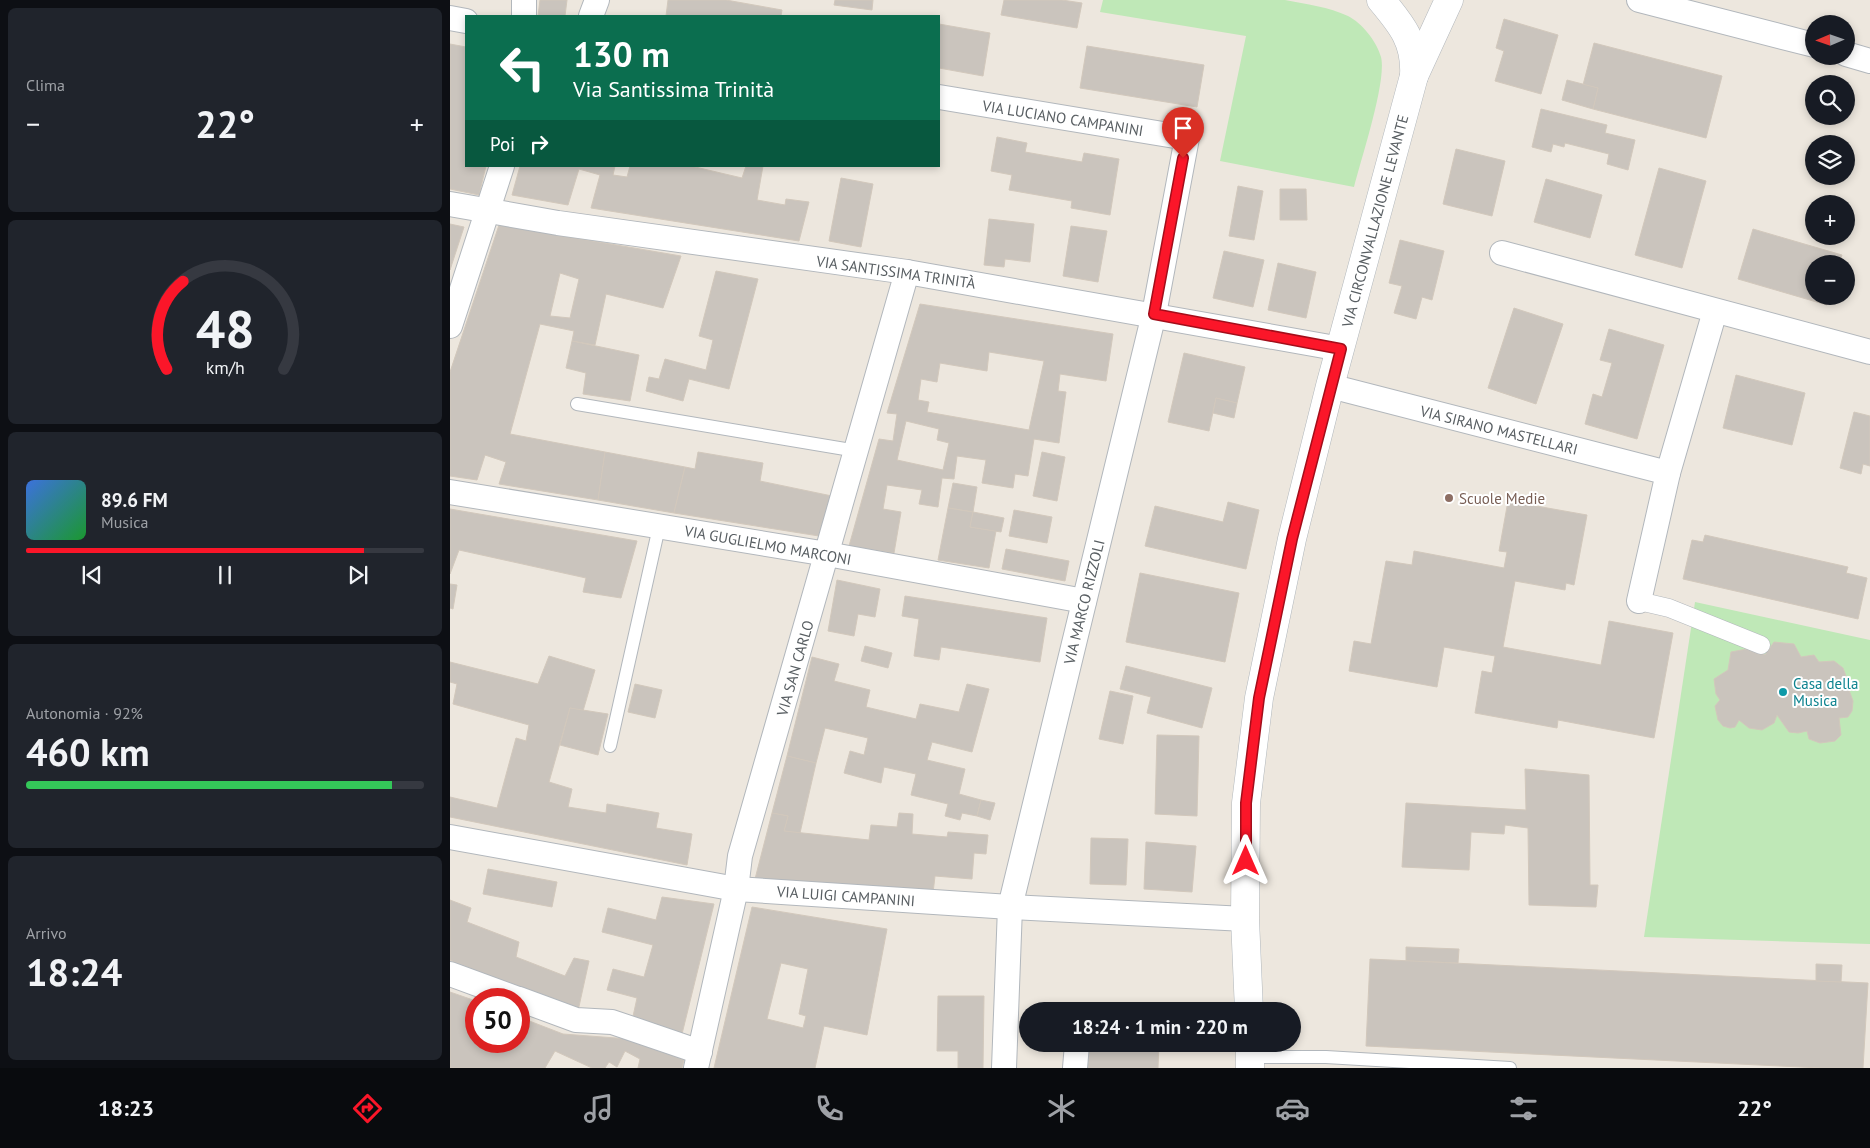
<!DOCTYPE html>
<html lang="it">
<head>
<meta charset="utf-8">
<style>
  :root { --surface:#171b24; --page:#20242c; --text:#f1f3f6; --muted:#9ea1a6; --line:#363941; --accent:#fb1629 }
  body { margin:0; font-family:"PT Sans",sans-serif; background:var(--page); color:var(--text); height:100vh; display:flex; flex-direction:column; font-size:19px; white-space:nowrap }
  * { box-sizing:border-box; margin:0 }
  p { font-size:16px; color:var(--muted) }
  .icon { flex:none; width:28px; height:28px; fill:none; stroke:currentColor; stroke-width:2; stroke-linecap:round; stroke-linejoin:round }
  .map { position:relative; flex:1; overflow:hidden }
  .drawer { display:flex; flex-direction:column; gap:8px; padding:8px; background:#0d0f14; width:450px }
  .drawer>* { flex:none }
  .hud { position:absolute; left:15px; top:15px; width:475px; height:152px; border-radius:0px; box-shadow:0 2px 8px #0003; background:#0b6e4f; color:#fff; overflow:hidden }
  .needle { width:32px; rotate:268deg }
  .tools { position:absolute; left:1355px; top:15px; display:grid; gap:10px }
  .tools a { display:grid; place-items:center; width:50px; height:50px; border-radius:50%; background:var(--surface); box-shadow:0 2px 8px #0003; font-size:25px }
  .speed { position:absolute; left:15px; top:988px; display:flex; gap:10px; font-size:25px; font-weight:700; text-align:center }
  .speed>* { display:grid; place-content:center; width:65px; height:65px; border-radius:50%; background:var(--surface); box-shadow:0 2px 8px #0003; line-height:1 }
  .speed .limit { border:8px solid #d22; background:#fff; color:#111 }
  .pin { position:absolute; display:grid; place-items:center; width:42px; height:42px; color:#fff; margin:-51px -21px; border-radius:50% 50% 50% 0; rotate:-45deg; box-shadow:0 0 5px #0007 }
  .pin .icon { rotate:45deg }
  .me { position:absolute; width:55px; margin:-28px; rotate:0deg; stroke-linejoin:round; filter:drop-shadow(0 0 4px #0008) }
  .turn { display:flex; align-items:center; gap:18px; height:105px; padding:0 25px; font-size:22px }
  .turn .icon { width:65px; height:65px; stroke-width:2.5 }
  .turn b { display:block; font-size:35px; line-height:42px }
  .then { display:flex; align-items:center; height:48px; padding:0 25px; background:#0003; gap:10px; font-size:19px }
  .big { font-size:38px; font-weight:700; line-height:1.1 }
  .drawer .tile { flex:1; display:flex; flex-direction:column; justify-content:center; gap:8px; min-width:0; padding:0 18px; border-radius:8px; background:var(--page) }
  .drawer .dial { align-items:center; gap:0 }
  .dial svg { height:130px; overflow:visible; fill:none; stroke:var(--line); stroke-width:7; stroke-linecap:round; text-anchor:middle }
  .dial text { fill:var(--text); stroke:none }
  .song { display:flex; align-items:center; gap:15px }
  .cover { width:60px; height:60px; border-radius:8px; background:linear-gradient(135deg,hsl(220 70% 55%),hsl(130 70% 35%)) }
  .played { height:5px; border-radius:2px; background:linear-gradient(90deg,var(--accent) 85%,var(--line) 85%) }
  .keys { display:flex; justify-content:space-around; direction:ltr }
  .heat { display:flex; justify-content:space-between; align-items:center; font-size:28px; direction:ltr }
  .charge { height:8px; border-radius:4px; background:linear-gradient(90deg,#34c759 92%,var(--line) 0) }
  .trip { position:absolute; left:569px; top:1002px; width:282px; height:50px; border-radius:25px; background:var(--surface); box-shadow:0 2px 8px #0003; font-weight:700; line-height:50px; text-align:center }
  .tabs { display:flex; height:80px; justify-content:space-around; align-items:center; background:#090b0e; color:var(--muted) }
  .tabs .icon { width:35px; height:35px }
  .tabs .active { color:var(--accent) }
  .tabs b { font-size:22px; color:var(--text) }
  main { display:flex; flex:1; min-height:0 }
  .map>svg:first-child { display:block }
  .green { fill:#bfe8b7 }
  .building { fill:#cac4bd; stroke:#d2c8bc; fill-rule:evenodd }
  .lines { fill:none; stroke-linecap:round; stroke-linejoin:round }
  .service-casing { stroke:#b2b7bc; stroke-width:14 }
  .pedestrian-casing { stroke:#b2b7bc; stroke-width:19 }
  .minor-casing { stroke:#b2b7bc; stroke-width:26 }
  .tertiary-casing { stroke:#b2b7bc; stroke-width:29 }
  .secondary-casing { stroke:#b1b7bc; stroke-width:29 }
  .service { stroke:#fff; stroke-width:12 }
  .pedestrian { stroke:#fff; stroke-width:18 }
  .minor { stroke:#fff; stroke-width:24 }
  .tertiary { stroke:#fff; stroke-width:28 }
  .secondary { stroke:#fff; stroke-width:28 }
  .route-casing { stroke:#a30e1b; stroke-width:12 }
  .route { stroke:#fb1629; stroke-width:9 }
  .education-dot { fill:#8d6e63; stroke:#fff; stroke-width:2 }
  .culture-dot { fill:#0f9aa8; stroke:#fff; stroke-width:2 }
  .labels { text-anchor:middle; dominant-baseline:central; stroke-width:4; stroke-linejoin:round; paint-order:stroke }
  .street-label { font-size:15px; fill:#585e62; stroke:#fff }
  .education-label { font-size:15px; fill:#785e54; stroke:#fff; text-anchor:start }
  .culture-label { font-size:15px; fill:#0d838f; stroke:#fff; text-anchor:start }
</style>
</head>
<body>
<main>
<section class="drawer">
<div class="tile"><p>Clima</p>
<div class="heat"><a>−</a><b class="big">22°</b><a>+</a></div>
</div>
<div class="tile dial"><svg viewBox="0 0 100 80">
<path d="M14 69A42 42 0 1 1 86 69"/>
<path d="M14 69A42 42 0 0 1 24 15" stroke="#fb1629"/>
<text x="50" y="56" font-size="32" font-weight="700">48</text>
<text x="50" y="72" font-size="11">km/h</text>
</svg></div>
<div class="tile">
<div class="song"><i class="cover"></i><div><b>89.6 FM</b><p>Musica</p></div></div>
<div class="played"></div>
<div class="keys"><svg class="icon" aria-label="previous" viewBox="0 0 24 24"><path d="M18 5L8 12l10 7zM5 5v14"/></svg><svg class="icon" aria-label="pause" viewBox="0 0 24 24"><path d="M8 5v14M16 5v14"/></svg><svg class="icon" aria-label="next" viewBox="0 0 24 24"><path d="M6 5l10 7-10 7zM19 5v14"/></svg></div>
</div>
<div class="tile"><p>Autonomia · 92%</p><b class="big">460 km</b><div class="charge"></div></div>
<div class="tile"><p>Arrivo</p><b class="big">18:24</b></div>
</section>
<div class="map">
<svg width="1420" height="1068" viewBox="0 0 1420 1068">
  <rect width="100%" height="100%" fill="#ede7de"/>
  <!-- green -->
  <g class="green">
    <path d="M653 0H835C856 4 879 7 898 16 912 23 927 42 931 57 937 81 911 159 904 187L770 161 796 36 650 12Z"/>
    <polygon points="1245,602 1420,640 1420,944 1194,937"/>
  </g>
  <!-- building -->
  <g class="building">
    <polygon points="90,0 117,0 115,16 88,16"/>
    <polygon points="218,0 276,0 332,10 331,16 216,16"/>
    <polygon points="385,0 423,0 422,10 384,5"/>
    <polygon points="554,0 612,0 632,3 627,28 551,15"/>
    <polygon points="1054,19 1108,35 1091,94 1045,81 1054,51 1046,48"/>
    <polygon points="489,24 540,33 533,76 489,68"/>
    <polygon points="1144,43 1272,76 1256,138 1143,109 1148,88 1133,85"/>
    <polygon points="0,44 16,47 16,166 36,166 29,195 0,189"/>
    <polygon points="637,46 754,65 747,107 630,88"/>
    <polygon points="1117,80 1148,88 1143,109 1112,100"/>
    <polygon points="1091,109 1157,125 1155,133 1185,140 1178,170 1157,164 1159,154 1115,143 1114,147 1103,144 1101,152 1082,147"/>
    <polygon points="547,137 577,143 575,152 632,162 634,153 669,159 660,215 621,208 622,201 559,190 562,175 541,171"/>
    <polygon points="1006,149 1055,161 1042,216 993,204"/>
    <polygon points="70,166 165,166 163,175 177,177 180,166 241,166 292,178 296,166 313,166 307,200 335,205 336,199 359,202 349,241 141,208 150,175 129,169 118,205 62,195"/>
    <polygon points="1209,168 1256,181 1232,268 1185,255"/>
    <polygon points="391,178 423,184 411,247 379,241"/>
    <polygon points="1096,179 1152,195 1140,238 1084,222"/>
    <polygon points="788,186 813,191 804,240 779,236"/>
    <polygon points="830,189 856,189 857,220 830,220"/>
    <polygon points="539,219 584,224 580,262 555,259 554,267 534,265"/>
    <polygon points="0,224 14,227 0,270"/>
    <path d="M49 225 231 256 213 308 156 294 145 345 122 341 124 331 90 324 60 434 155 452 148 500 49 484 56 462 35 455 27 480 0 476V372ZM110 273 129 279 120 318 100 316Z"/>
    <polygon points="621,226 657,231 648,282 613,276"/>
    <polygon points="1303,229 1392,255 1389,264 1364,264 1364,296 1380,296 1377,305 1288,279"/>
    <polygon points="950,240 994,251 982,300 972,297 966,319 944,313 952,286 939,283"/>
    <polygon points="774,251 814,260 803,307 763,298"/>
    <polygon points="828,263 866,272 856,318 818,310"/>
    <polygon points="266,271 308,279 279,389 239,379 233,401 196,391 199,377 209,379 215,359 256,370 263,340 249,336"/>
    <path d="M470 304 663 334 656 381 610 374 608 391 616 392 609 443 584 439 578 476 565 474 563 488 532 483 536 460 507 456 504 479 492 478 488 507 469 504 472 490 437 485 433 509 451 512 444 553 399 546 429 439 443 441 447 414 437 413ZM539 352 594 361 579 430 477 412 479 402 468 400 471 379 487 382 490 363 537 371ZM456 421 489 429 487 440 499 443 493 470 447 460Z"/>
    <polygon points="1064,308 1113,324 1086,404 1038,388"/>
    <polygon points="1159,329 1214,345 1187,439 1135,424 1143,394 1152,397 1162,363 1150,360"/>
    <polygon points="122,341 189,355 180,401 133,394 136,373 116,368"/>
    <polygon points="734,353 795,367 787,403 766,398 759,431 718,422"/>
    <polygon points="1286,375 1355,393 1342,445 1273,428"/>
    <polygon points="766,398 787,403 784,418 763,413"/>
    <polygon points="1404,412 1420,416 1420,466 1413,464 1411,474 1390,468"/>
    <polygon points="155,452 235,467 224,513 148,500"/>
    <polygon points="248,452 313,463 310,481 382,496 369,536 224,513 235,467 245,469"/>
    <polygon points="592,452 615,457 607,501 583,496"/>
    <polygon points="503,483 527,487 523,512 498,508"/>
    <polygon points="1058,501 1137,515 1124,585 1116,583 1115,590 1065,581 1053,647 1151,665 1159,621 1223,633 1204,738 1108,720 1107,728 1025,713 1032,671 1042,673 1045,656 994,647 987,687 899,671 904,641 921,644 936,561 962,565 964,551 1054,568 1057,552 1049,551"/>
    <polygon points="778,502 809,510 796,569 695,546 705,506 773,522"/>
    <polygon points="498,508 523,512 520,527 546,531 539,568 488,560"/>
    <polygon points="0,509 187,541 171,598 133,592 136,578 9,550 0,574"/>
    <polygon points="564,510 602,517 597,543 559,536"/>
    <polygon points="523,512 554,518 551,532 520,527"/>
    <polygon points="1255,535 1398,567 1396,573 1417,578 1408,619 1233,579 1242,540 1253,542"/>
    <polygon points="556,549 619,561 615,581 552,569"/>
    <polygon points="690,573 789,593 775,662 676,642"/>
    <polygon points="387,580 430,589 425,617 408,614 404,636 378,631"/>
    <polygon points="0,584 7,585 3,609 0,608"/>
    <polygon points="455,596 597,618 590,662 491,647 489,660 464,656 469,619 452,616"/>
    <polygon points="1324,642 1344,644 1351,657 1364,655 1369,662 1384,661 1393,668 1396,676 1393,686 1399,690 1403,701 1402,711 1398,717 1389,718 1391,735 1385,741 1370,743 1359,739 1357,731 1348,733 1339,732 1327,715 1324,723 1312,730 1299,728 1289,720 1285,727 1280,728 1273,726 1268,720 1265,706 1270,700 1266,694 1264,679 1278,670 1281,652 1302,648 1315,655"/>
    <polygon points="415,646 442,653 438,668 411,661"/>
    <polygon points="99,656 145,670 133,711 120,708 99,782 122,789 118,807 156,813 157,804 209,813 206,828 242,834 237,865 0,817 0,797 47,808 66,738 76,741 79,725 3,704 7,684 0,682 0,662 88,684"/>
    <polygon points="362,657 389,664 384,681 420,690 416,707 466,719 470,704 509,712 517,684 539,689 522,752 482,742 477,760 515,769 509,794 531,800 527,816 512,813 510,820 495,816 498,804 461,795 466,774 434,767 431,783 394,773 400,751 414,755 418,738 375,728 366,763 337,756"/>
    <polygon points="676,666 762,688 752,728 697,713 701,697 670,689"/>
    <polygon points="185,684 212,690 205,718 178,712"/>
    <polygon points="660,691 683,696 673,744 649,739"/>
    <polygon points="120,708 158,714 148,755 110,745"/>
    <polygon points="707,735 749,736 747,816 705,814"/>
    <polygon points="337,756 366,763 350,833 334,831 338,816 322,813"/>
    <polygon points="1075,769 1139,775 1140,885 1148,885 1146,907 1079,905 1078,828 1055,825 1054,834 1021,832 1019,870 952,867 956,803 1076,810"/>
    <polygon points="531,800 545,803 540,820 527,816"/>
    <polygon points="322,813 338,816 334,831 419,840 421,825 447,827 449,813 463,814 462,834 497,837 498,832 538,835 536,854 524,853 522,879 485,876 483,893 305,879"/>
    <polygon points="641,838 678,839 676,885 640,884"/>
    <polygon points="696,842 746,846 742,892 694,889"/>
    <polygon points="38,869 107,882 102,907 33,894"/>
    <polygon points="212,897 264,904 232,1034 182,1021 187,998 157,990 163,969 194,977 203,945 152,932 158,908 206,920"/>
    <polygon points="0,900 21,908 17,922 69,942 66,957 115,976 124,958 139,961 128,1011 0,960"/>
    <path d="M302 907 437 929 417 1035 374 1026 365 1068H264ZM331 963 358 969 349 1014 356 1016 353 1028 317 1019Z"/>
    <polygon points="956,947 1009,949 1008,963 956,961"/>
    <polygon points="920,959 1418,983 1413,1068 1371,1068 916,1046"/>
    <polygon points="1366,964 1392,965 1391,982 1366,981"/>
    <polygon points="0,992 26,1001 26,1041 69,1041 69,1017 113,1034 179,1039 234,1060 232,1068 188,1068 190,1059 175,1051 167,1067 159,1062 155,1068 142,1068 105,1051 95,1068 0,1068"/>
    <polygon points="488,996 534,996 533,1068 508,1068 508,1051 487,1051"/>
    <polygon points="630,1044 709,1044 708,1068 630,1068"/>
  </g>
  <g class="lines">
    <!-- service casing -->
    <g class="service-casing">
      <g id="service">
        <polyline points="127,404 407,451"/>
        <polyline points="160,746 209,527"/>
        <polyline points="800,1057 876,1057 1060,1068"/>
      </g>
    </g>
    <!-- pedestrian casing -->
    <g class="pedestrian-casing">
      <polyline id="pedestrian" points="1189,601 1219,608 1311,645"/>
    </g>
    <!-- minor casing -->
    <g class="minor-casing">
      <g id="minor">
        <polyline points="1189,0 1364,45"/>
        <polyline points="74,16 74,0"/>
        <polyline points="141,16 147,0"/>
        <polyline points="0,18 16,21"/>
        <polyline points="1396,54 1420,61"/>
        <polyline points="489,97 737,138 704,314 560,907 554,1068"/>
        <polyline points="0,204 108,223 457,272 891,349"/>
        <polyline points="1052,253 1420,352"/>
        <polyline points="0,326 52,166"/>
        <polyline points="880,386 1218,473"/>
        <polyline points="0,492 377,554 634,601"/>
        <polyline points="1189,601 1218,473 1265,311"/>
        <polyline points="0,837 286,889 560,907 795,919"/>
        <polyline points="0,974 68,999"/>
        <polyline points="69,999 126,1020 162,1022 250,1052"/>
        <polyline points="246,1068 286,889 290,856 457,272"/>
        <polyline points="625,1068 627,1044"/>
      </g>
    </g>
    <!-- tertiary casing -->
    <g class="tertiary-casing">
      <polyline id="tertiary" points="964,76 999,0"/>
    </g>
    <!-- secondary casing -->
    <g class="secondary-casing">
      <g id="secondary">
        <path d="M799 1011 795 919 796 803 809 698 842 539 880 386 964 76C966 42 952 25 931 0"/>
        <polyline points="800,1044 800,1068"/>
      </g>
    </g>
    <!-- service -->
    <use href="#service" class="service"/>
    <!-- pedestrian -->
    <use href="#pedestrian" class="pedestrian"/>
    <!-- minor -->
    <use href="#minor" class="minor"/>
    <!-- tertiary -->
    <use href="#tertiary" class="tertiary"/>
    <!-- secondary -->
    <use href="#secondary" class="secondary"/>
  </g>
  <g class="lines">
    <!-- route casing -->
    <g class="route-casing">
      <polyline id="route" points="733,158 704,314 891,349 842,539 809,698 796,803 796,861"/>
    </g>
    <!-- route -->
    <use href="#route" class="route"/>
  </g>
  <!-- markers -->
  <circle class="education-dot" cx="999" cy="498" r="5"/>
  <circle class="culture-dot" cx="1333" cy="692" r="5"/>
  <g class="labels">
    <!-- street labels -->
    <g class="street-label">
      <text transform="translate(613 118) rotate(9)">VIA LUCIANO CAMPANINI</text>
      <text transform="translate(925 221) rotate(-75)">VIA CIRCONVALLAZIONE LEVANTE</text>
      <text transform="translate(446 272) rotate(8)">VIA SANTISSIMA TRINITÀ</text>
      <text transform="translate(1049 430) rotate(14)">VIA SIRANO MASTELLARI</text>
      <text transform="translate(318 545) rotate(10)">VIA GUGLIELMO MARCONI</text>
      <text transform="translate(634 602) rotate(-76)">VIA MARCO RIZZOLI</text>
      <text transform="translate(345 668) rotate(-74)">VIA SAN CARLO</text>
      <text transform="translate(396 896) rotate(4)">VIA LUIGI CAMPANINI</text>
    </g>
    <!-- education labels -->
    <g class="education-label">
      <text x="1009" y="498">Scuole Medie</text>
    </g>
    <!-- culture labels -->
    <g class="culture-label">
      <text x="1343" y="683">Casa della<tspan x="1343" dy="17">Musica</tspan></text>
    </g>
  </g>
</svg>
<div class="tools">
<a><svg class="needle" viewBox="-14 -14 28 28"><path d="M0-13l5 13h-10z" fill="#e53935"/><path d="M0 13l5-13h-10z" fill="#9ea1a6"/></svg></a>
<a><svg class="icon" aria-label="search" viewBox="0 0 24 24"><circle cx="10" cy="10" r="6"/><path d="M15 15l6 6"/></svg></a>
<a><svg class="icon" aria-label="layers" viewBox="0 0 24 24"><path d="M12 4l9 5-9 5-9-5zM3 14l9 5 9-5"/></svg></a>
<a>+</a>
<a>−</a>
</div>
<div class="speed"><div class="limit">50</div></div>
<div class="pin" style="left:733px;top:158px;background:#d93025"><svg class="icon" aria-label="arrive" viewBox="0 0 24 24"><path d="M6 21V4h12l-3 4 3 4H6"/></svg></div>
<svg class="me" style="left:796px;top:861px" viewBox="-20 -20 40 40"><path d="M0-17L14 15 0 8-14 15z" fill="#fb1629" stroke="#fff" stroke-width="4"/></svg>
<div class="trip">18:24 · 1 min · 220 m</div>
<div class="hud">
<div class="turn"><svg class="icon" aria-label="left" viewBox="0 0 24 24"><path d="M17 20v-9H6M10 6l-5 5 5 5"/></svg><div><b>130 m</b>Via Santissima Trinità</div></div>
<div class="then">Poi<svg class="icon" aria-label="right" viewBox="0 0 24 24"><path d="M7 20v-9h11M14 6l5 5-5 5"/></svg></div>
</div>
</div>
</main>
<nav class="tabs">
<b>18:23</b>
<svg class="icon active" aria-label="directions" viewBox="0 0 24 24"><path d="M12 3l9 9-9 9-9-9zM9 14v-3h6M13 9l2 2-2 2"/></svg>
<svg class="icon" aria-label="music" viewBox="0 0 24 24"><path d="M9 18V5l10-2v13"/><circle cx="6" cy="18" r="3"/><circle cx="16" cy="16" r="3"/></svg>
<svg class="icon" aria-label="phone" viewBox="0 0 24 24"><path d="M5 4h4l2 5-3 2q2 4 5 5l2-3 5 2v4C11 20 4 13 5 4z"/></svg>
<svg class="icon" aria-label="climate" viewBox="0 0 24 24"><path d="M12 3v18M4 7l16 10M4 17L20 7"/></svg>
<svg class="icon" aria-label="car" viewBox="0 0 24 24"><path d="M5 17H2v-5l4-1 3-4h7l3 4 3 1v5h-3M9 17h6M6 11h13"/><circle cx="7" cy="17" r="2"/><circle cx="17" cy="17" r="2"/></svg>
<svg class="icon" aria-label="filters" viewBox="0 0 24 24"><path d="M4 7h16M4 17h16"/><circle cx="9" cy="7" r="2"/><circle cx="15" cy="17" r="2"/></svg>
<b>22°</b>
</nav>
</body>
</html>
